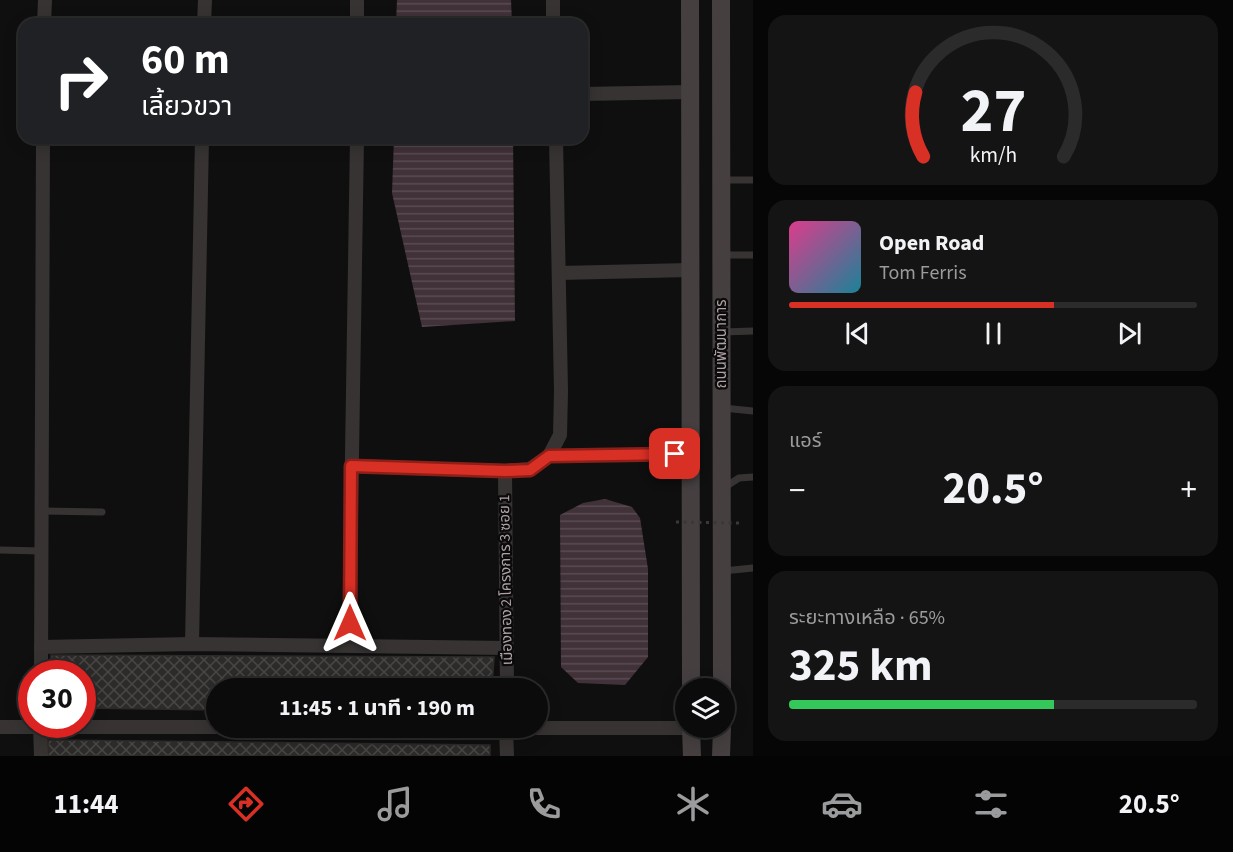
<!DOCTYPE html>
<html lang="th">
<head>
<meta charset="utf-8">
<style>
  :root { --surface:#0c0b0b; --page:#151414; --text:#f1f3f6; --muted:#9a9b9d; --line:#2c2b2c; --accent:#d93025 }
  body { margin:0; font-family:"Source Sans 3","Noto Sans Thai",sans-serif; background:var(--page); color:var(--text); height:100vh; display:flex; flex-direction:column; font-size:22px; white-space:nowrap }
  * { box-sizing:border-box; margin:0 }
  p { font-size:20px; color:var(--muted) }
  .icon { flex:none; width:33px; height:33px; fill:none; stroke:currentColor; stroke-width:2; stroke-linecap:round; stroke-linejoin:round }
  .map { position:relative; flex:1; overflow:hidden }
  .panel { display:flex; flex-direction:column; gap:15px; padding:15px; background:#070606; width:480px }
  .panel>* { flex:none }
  .guide { position:absolute; left:18px; top:18px; width:570px; height:126px; border-radius:18px; box-shadow:0 3px 15px #0003,0 0 0 2px var(--line); background:#202124; color:#fff; overflow:hidden }
  .controls { position:absolute; left:675px; top:678px; display:grid; gap:12px }
  .controls a { display:grid; place-items:center; width:60px; height:60px; border-radius:50%; background:var(--surface); box-shadow:0 3px 15px #0003,0 0 0 2px var(--line); font-size:30px }
  .speed { position:absolute; left:18px; top:660px; display:flex; gap:12px; font-size:30px; font-weight:700; text-align:center }
  .speed>* { display:grid; place-content:center; width:78px; height:78px; border-radius:50%; background:var(--surface); box-shadow:0 3px 15px #0003,0 0 0 2px var(--line); line-height:1 }
  .speed .limit { border:9px solid #d22; background:#fff; color:#111 }
  .pin { position:absolute; display:grid; place-items:center; width:51px; height:51px; color:#fff; margin:-26px; border-radius:12px; box-shadow:0 3px 9px #0006 }
  .me { position:absolute; width:66px; margin:-33px; rotate:0deg; stroke-linejoin:round; filter:drop-shadow(0 0 4px #0008) }
  .turn { display:flex; align-items:center; gap:21px; height:126px; padding:0 24px; font-size:27px }
  .turn .icon { width:78px; height:78px; stroke-width:2.5 }
  .turn b { display:block; font-size:42px; line-height:51px }
  .big { font-size:45px; font-weight:700; line-height:1.1 }
  .panel .tile { flex:1; display:flex; flex-direction:column; justify-content:center; gap:9px; min-width:0; padding:0 21px; border-radius:18px; background:var(--page) }
  .panel .dial { align-items:center; gap:0 }
  .dial svg { height:156px; overflow:visible; fill:none; stroke:var(--line); stroke-width:7; stroke-linecap:round; text-anchor:middle }
  .dial text { fill:var(--text); stroke:none }
  .song { display:flex; align-items:center; gap:18px }
  .cover { width:72px; height:72px; border-radius:9px; background:linear-gradient(135deg,hsl(330 70% 55%),hsl(190 70% 35%)) }
  .played { height:6px; border-radius:3px; background:linear-gradient(90deg,var(--accent) 65%,var(--line) 65%) }
  .keys { display:flex; justify-content:space-around; direction:ltr }
  .heat { display:flex; justify-content:space-between; align-items:center; font-size:33px; direction:ltr }
  .charge { height:9px; border-radius:4px; background:linear-gradient(90deg,#34c759 65%,var(--line) 0) }
  .trip { position:absolute; left:206px; top:678px; width:342px; height:60px; border-radius:30px; background:var(--surface); box-shadow:0 3px 15px #0003,0 0 0 2px var(--line); font-weight:700; line-height:60px; text-align:center }
  .tab-bar { display:flex; height:96px; justify-content:space-around; align-items:center; background:#050404; color:var(--muted) }
  .tab-bar .icon { width:42px; height:42px }
  .tab-bar .on { color:var(--accent) }
  .tab-bar b { font-size:27px; color:var(--text) }
  main { display:flex; flex:1; min-height:0 }
  .map>svg:first-child { display:block }
  .water { fill:url(#water-rules) }
  .building { fill:url(#building-cross-hatch); stroke:#2c2a29; stroke-width:1.5 }
  .lines { fill:none; stroke-linecap:round; stroke-linejoin:round }
  .service { stroke:#373333; stroke-width:7 }
  .minor { stroke:#373333; stroke-width:14 }
  .secondary { stroke:#453f40; stroke-width:18 }
  .path-bridge { stroke:#3c3738; stroke-width:3; stroke-dasharray:3 4.5; stroke-linecap:butt }
  .route-casing { stroke:#8d1f18; stroke-width:15 }
  .route { stroke:#d93025; stroke-width:10 }
  .labels { text-anchor:middle; dominant-baseline:central; stroke-width:4.5; stroke-linejoin:round; paint-order:stroke }
  .street-label { font-size:15px; fill:#b0a2a4; stroke:#0b0a0a }
</style>
</head>
<body>
<main>
<div class="map">
<svg width="753" height="756" viewBox="0 0 753 756">
  <defs>
    <pattern id="water-rules" width="6" height="5" patternUnits="userSpaceOnUse" patternTransform="scale(1.5)"><rect width="6" height="5" fill="#413138"/><path d="M0 2.5h6" fill="none" stroke="#5a4c52"/></pattern>
    <pattern id="building-cross-hatch" width="8" height="8" patternUnits="userSpaceOnUse" patternTransform="scale(1.5)"><rect width="8" height="8" fill="#2c2b2a"/><path d="M0 0l8 8M0 8l8-8" fill="none" stroke="#484746"/></pattern>
  </defs>
  <rect width="100%" height="100%" fill="#100f0f"/>
  <!-- water -->
  <g class="water">
    <polygon points="397,0 511,0 512,24 396,24"/>
    <polygon points="394,138 513,138 515,321 422,327 392,193"/>
    <polygon points="605,499 632,507 640,518 648,569 648,657 625,685 578,683 561,667 560,515 583,503"/>
  </g>
  <!-- building -->
  <g class="building">
    <polygon points="51,655 494,657 492,688 216,688 216,710 82,708 82,674 50,674"/>
    <polygon points="48,740 490,745 490,756 48,756"/>
  </g>
  <g class="lines">
    <!-- service -->
    <g class="service">
      <polyline points="723,180 753,180"/>
      <polyline points="723,255 753,255"/>
      <polyline points="723,332 753,331"/>
      <polyline points="723,408 753,411"/>
      <polyline points="549,456 691,453"/>
      <polyline points="725,487 739,478 753,477"/>
      <polyline points="42,511 102,512"/>
      <polyline points="0,550 42,551"/>
      <polyline points="723,571 753,568"/>
    </g>
    <!-- minor -->
    <g class="minor">
      <polyline points="553,0 553,24"/>
      <polyline points="44,24 45,0"/>
      <polyline points="204,24 205,0"/>
      <polyline points="357,24 357,0"/>
      <polyline points="582,94 690,92"/>
      <polyline points="559,273 690,270"/>
      <polyline points="351,466 505,471 530,469 549,456 560,435 561,391 556,138"/>
      <polyline points="505,471 507,688"/>
      <polyline points="192,644 202,138"/>
      <polyline points="349,645 357,138"/>
      <polyline points="41,647 192,644 507,648"/>
      <polyline points="41,674 43,138"/>
      <polyline points="40,724 41,756"/>
      <polyline points="0,727 216,727"/>
      <polyline points="397,728 691,728"/>
      <polyline points="506,728 507,756"/>
    </g>
    <!-- secondary -->
    <g class="secondary">
      <polyline points="690,0 691,688"/>
      <polyline points="721,0 722,688"/>
      <polyline points="691,728 692,756"/>
      <polyline points="721,756 722,728"/>
    </g>
    <!-- path-bridge -->
    <polyline class="path-bridge" points="676,522 739,523"/>
  </g>
  <g class="lines">
    <!-- route casing -->
    <g class="route-casing">
      <polyline id="route" points="350,623 351,466 505,471 530,470 549,456 675,454"/>
    </g>
    <!-- route -->
    <use href="#route" class="route"/>
  </g>
  <g class="labels">
    <!-- street labels -->
    <g class="street-label">
      <text transform="translate(721 344) rotate(-90)">ถนนพัฒนาการ</text>
      <text transform="translate(506 580) rotate(-91)">เมืองทอง 2 โครงการ 3 ซอย 1</text>
    </g>
  </g>
</svg>
<div class="controls">
<a><svg class="icon" aria-label="layers" viewBox="0 0 24 24"><path d="M12 4l9 5-9 5-9-5zM3 14l9 5 9-5"/></svg></a>
</div>
<div class="speed"><div class="limit">30</div></div>
<div class="pin" style="left:675px;top:454px;background:#d93025"><svg class="icon" aria-label="arrive" viewBox="0 0 24 24"><path d="M6 21V4h12l-3 4 3 4H6"/></svg></div>
<svg class="me" style="left:350px;top:623px" viewBox="-20 -20 40 40"><path d="M0-17L14 15 0 8-14 15z" fill="#d93025" stroke="#fff" stroke-width="4"/></svg>
<div class="trip">11:45 · 1 นาที · 190 m</div>
<div class="guide">
<div class="turn"><svg class="icon" aria-label="right" viewBox="0 0 24 24"><path d="M7 20v-9h11M14 6l5 5-5 5"/></svg><div><b>60 m</b>เลี้ยวขวา</div></div>
</div>
</div>
<section class="panel">
<div class="tile dial"><svg viewBox="0 0 100 80">
<path d="M14 69A42 42 0 1 1 86 69"/>
<path d="M14 69A42 42 0 0 1 10 36" stroke="#d93025"/>
<text x="50" y="56" font-size="32" font-weight="700">27</text>
<text x="50" y="72" font-size="11">km/h</text>
</svg></div>
<div class="tile">
<div class="song"><i class="cover"></i><div><b>Open Road</b><p>Tom Ferris</p></div></div>
<div class="played"></div>
<div class="keys"><svg class="icon" aria-label="previous" viewBox="0 0 24 24"><path d="M18 5L8 12l10 7zM5 5v14"/></svg><svg class="icon" aria-label="pause" viewBox="0 0 24 24"><path d="M8 5v14M16 5v14"/></svg><svg class="icon" aria-label="next" viewBox="0 0 24 24"><path d="M6 5l10 7-10 7zM19 5v14"/></svg></div>
</div>
<div class="tile"><p>แอร์</p>
<div class="heat"><a>−</a><b class="big">20.5°</b><a>+</a></div>
</div>
<div class="tile"><p>ระยะทางเหลือ · 65%</p><b class="big">325 km</b><div class="charge"></div></div>
</section>
</main>
<nav class="tab-bar">
<b>11:44</b>
<svg class="icon on" aria-label="directions" viewBox="0 0 24 24"><path d="M12 3l9 9-9 9-9-9zM9 14v-3h6M13 9l2 2-2 2"/></svg>
<svg class="icon" aria-label="music" viewBox="0 0 24 24"><path d="M9 18V5l10-2v13"/><circle cx="6" cy="18" r="3"/><circle cx="16" cy="16" r="3"/></svg>
<svg class="icon" aria-label="phone" viewBox="0 0 24 24"><path d="M5 4h4l2 5-3 2q2 4 5 5l2-3 5 2v4C11 20 4 13 5 4z"/></svg>
<svg class="icon" aria-label="climate" viewBox="0 0 24 24"><path d="M12 3v18M4 7l16 10M4 17L20 7"/></svg>
<svg class="icon" aria-label="car" viewBox="0 0 24 24"><path d="M5 17H2v-5l4-1 3-4h7l3 4 3 1v5h-3M9 17h6M6 11h13"/><circle cx="7" cy="17" r="2"/><circle cx="17" cy="17" r="2"/></svg>
<svg class="icon" aria-label="filters" viewBox="0 0 24 24"><path d="M4 7h16M4 17h16"/><circle cx="9" cy="7" r="2"/><circle cx="15" cy="17" r="2"/></svg>
<b>20.5°</b>
</nav>
</body>
</html>
